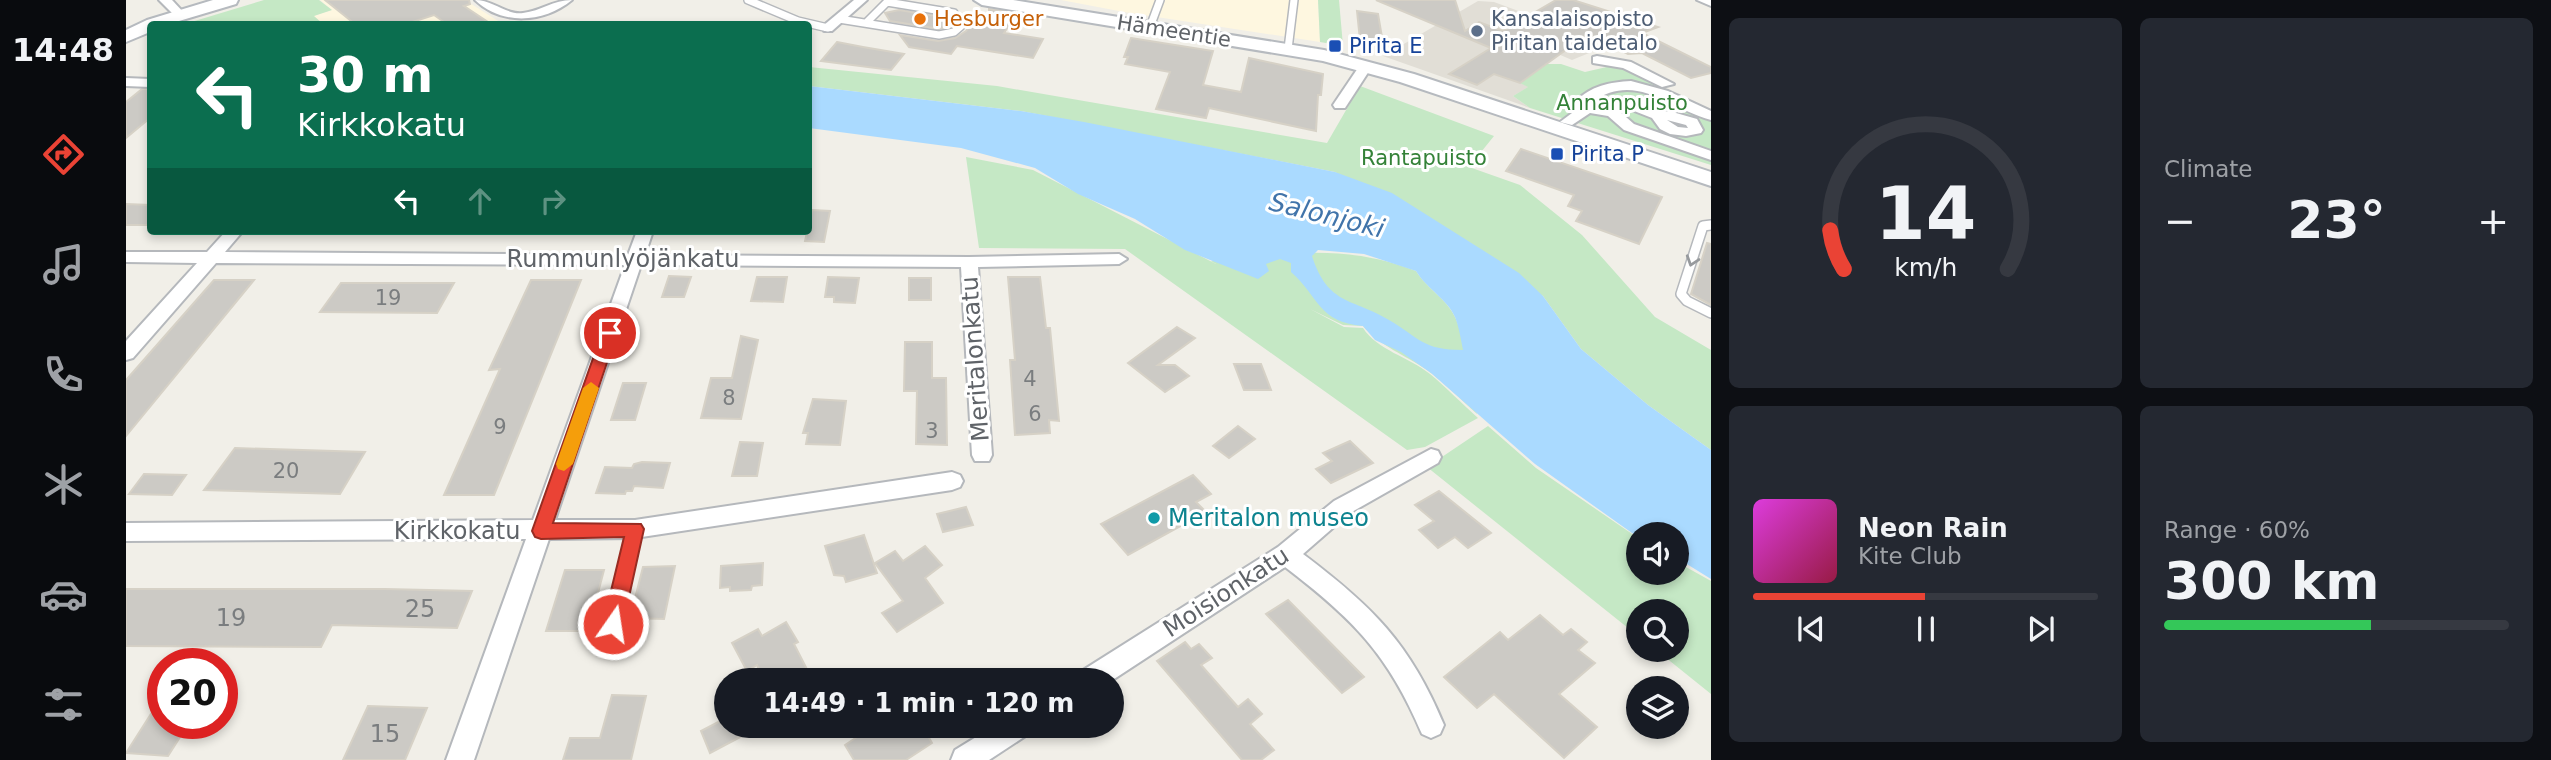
<!DOCTYPE html>
<html lang="en">
<head>
<meta charset="utf-8">
<style>
  :root { --surface:#171b24; --page:#242831; --text:#f1f3f6; --muted:#9ea1a6; --line:#363941; --accent:#ea4335 }
  body { margin:0; font-family:"DejaVu Sans",sans-serif; background:var(--page); color:var(--text); height:100vh; display:flex; flex-direction:column; font-size:26px; white-space:nowrap }
  * { box-sizing:border-box; margin:0 }
  p { font-size:23px; color:var(--muted) }
  .icon { flex:none; width:38px; height:38px; fill:none; stroke:currentColor; stroke-width:2; stroke-linecap:round; stroke-linejoin:round }
  .map { position:relative; flex:1; overflow:hidden }
  .details { display:flex; flex-direction:column; gap:18px; padding:18px; background:#0d0f14; width:840px }
  .details>* { flex:none }
  .hud { position:absolute; left:21px; top:21px; width:665px; height:214px; border-radius:7px; box-shadow:0 4px 10px #0003; background:#0b6e4f; color:#fff; overflow:hidden }
  .fabs { position:absolute; left:1500px; top:522px; display:grid; gap:14px }
  .fabs a { display:grid; place-items:center; width:63px; height:63px; border-radius:50%; background:var(--surface); box-shadow:0 4px 10px #0003; font-size:35px }
  .speed { position:absolute; left:21px; top:648px; display:flex; gap:14px; font-size:35px; font-weight:700; text-align:center }
  .speed>* { display:grid; place-content:center; width:91px; height:91px; border-radius:50%; background:var(--surface); box-shadow:0 4px 10px #0003; line-height:1 }
  .speed .limit { border:10px solid #d22; background:#fff; color:#111 }
  .pin { position:absolute; display:grid; place-items:center; width:60px; height:60px; color:#fff; margin:-30px; border:4px solid #fff; border-radius:50%; box-shadow:0 2px 7px #0007 }
  .me { position:absolute; width:77px; margin:-38px; rotate:13deg; stroke-linejoin:round; filter:drop-shadow(0 0 5px #0008) }
  .turn { display:flex; align-items:center; gap:24px; height:147px; padding:0 35px; font-size:32px }
  .turn .icon { width:91px; height:91px; stroke-width:2.5 }
  .turn b { display:block; font-size:49px; line-height:60px }
  .lanes { display:flex; align-items:center; height:66px; padding:0 35px; background:#0003; justify-content:center; gap:35px; direction:ltr }
  .lanes .off { opacity:.35 }
  .big { font-size:52px; font-weight:800; line-height:1.1 }
  .details .card { flex:1; display:flex; flex-direction:column; justify-content:center; gap:10px; min-width:0; padding:0 24px; border-radius:10px; background:var(--page) }
  .details .dial { align-items:center; gap:0 }
  .dial svg { height:182px; overflow:visible; fill:none; stroke:var(--line); stroke-width:7; stroke-linecap:round; text-anchor:middle }
  .dial text { fill:var(--text); stroke:none }
  .song { display:flex; align-items:center; gap:21px }
  .cover { width:84px; height:84px; border-radius:10px; background:linear-gradient(135deg,hsl(300 70% 55%),hsl(340 70% 35%)) }
  .played { height:7px; border-radius:4px; background:linear-gradient(90deg,var(--accent) 50%,var(--line) 50%) }
  .keys { display:flex; justify-content:space-around; direction:ltr }
  .heat { display:flex; justify-content:space-between; align-items:center; font-size:38px; direction:ltr }
  .charge { height:10px; border-radius:5px; background:linear-gradient(90deg,#34c759 60%,var(--line) 0) }
  .details .tiles { flex:1; display:grid; gap:18px; grid-template-columns:repeat(2,1fr) }
  .trip { position:absolute; left:588px; top:668px; width:410px; height:70px; border-radius:35px; background:var(--surface); box-shadow:0 4px 10px #0003; font-weight:800; line-height:70px; text-align:center }
  main { display:flex; flex:1; min-height:0 }
  .tabs { display:flex; flex-direction:column; width:126px; justify-content:space-around; align-items:center; background:#090b0e; color:var(--muted) }
  .tabs .icon { width:49px; height:49px }
  .tabs .selected { color:var(--accent) }
  .tabs b { font-size:32px; color:var(--text) }
  .map>svg:first-child { display:block }
  .commercial { fill:#fef7e0 }
  .education { fill:#e1ded6 }
  .green { fill:#c5e8c5 }
  .water { fill:#aadaff; fill-rule:evenodd }
  .building { fill:#cccac5; stroke:#d6d1c6; stroke-width:2 }
  .lines { fill:none; stroke-linecap:round; stroke-linejoin:round }
  .lane-far2-casing { stroke:#b5b8bc; stroke-width:10 }
  .lane-far1-casing { stroke:#b5b8bc; stroke-width:12 }
  .lane-casing { stroke:#b5b8bc; stroke-width:15 }
  .street-casing { stroke:#b5b8bc; stroke-width:4 }
  .secondary-casing { stroke:#b6babf; stroke-width:4 }
  .lane-far2 { stroke:#fff; stroke-width:7 }
  .lane-far1 { stroke:#fff; stroke-width:9 }
  .lane { stroke:#fff; stroke-width:11 }
  .street { fill:#fff; fill-rule:evenodd }
  .secondary { fill:#fff; fill-rule:evenodd }
  .oneway { stroke:#979a9d }
  .route { fill:#ea4335; stroke:#982c22; stroke-width:2 }
  .slow { fill:#f59e0b }
  .food-dot { fill:#e8710a; stroke:#fff; stroke-width:2.5 }
  .service-dot { fill:#5c6f8a; stroke:#fff; stroke-width:2.5 }
  .transit-dot { fill:#1a4fb4; stroke:#fff; stroke-width:2.5 }
  .culture-dot { fill:#0f9aa8; stroke:#fff; stroke-width:2.5 }
  .labels { text-anchor:middle; dominant-baseline:central; stroke-width:6; stroke-linejoin:round; paint-order:stroke }
  .far-food-label { font-size:21px; fill:#c56008; stroke:#fff; text-anchor:start }
  .far-service-label { font-size:21px; fill:#4e5e75; stroke:#fff; text-anchor:start }
  .far-street-label { font-size:21px; fill:#5f6368; stroke:#fff }
  .far-transit-label { font-size:21px; fill:#164399; stroke:#fff; text-anchor:start }
  .far-park-label { font-size:21px; fill:#348238; stroke:#fff }
  .number-label { font-size:21px; fill:#7a7d7f }
  .street-label { font-size:24px; fill:#5f6368; stroke:#fff }
  .culture-label { font-size:24px; fill:#0d838f; stroke:#fff; text-anchor:start }
  .near-number-label { font-size:24px; fill:#7a7d7f }
  .water-label { font-size:26px; font-style:italic; fill:#4174aa; stroke:#fff }
</style>
</head>
<body>
<main>
<nav class="tabs">
<b>14:48</b>
<svg class="icon selected" aria-label="directions" viewBox="0 0 24 24"><path d="M12 3l9 9-9 9-9-9zM9 14v-3h6M13 9l2 2-2 2"/></svg>
<svg class="icon" aria-label="music" viewBox="0 0 24 24"><path d="M9 18V5l10-2v13"/><circle cx="6" cy="18" r="3"/><circle cx="16" cy="16" r="3"/></svg>
<svg class="icon" aria-label="phone" viewBox="0 0 24 24"><path d="M5 4h4l2 5-3 2q2 4 5 5l2-3 5 2v4C11 20 4 13 5 4z"/></svg>
<svg class="icon" aria-label="climate" viewBox="0 0 24 24"><path d="M12 3v18M4 7l16 10M4 17L20 7"/></svg>
<svg class="icon" aria-label="car" viewBox="0 0 24 24"><path d="M5 17H2v-5l4-1 3-4h7l3 4 3 1v5h-3M9 17h6M6 11h13"/><circle cx="7" cy="17" r="2"/><circle cx="17" cy="17" r="2"/></svg>
<svg class="icon" aria-label="filters" viewBox="0 0 24 24"><path d="M4 7h16M4 17h16"/><circle cx="9" cy="7" r="2"/><circle cx="15" cy="17" r="2"/></svg>
</nav>
<div class="map">
<svg width="1585" height="760" viewBox="0 0 1585 760">
  <rect width="100%" height="100%" fill="#f1efe8"/>
  <!-- commercial -->
  <g class="commercial">
    <polygon points="194,0 339,0 377,24 197,24 187,16 206,10"/>
    <polygon points="935,0 1192,0 1194,42 998,12"/>
  </g>
  <!-- education -->
  <polygon class="education" points="1352,1 1368,2 1468,39 1460,46 1468,51 1446,60 1432,54 1395,83 1403,87 1387,96 1404,108 1257,56"/>
  <!-- green -->
  <g class="green">
    <polygon points="138,0 193,0 206,10 188,16 197,24 62,23"/>
    <polygon points="1192,0 1213,0 1217,46 1194,42"/>
    <polygon points="1421,64 1435,64 1459,72 1485,66 1507,72 1585,111 1585,165 1404,108 1387,96 1402,87 1394,83"/>
    <polygon points="683,67 871,86 1201,143 1234,86 1368,136 1343,167 1394,185 1456,235 1529,317 1585,350 1585,450 1522,405 1455,349 1417,296 1209,172 895,111 683,86"/>
    <path d="M840 157 907 170 1090 264 1085 261C1159 254 1219 243 1290 271 1301 289 1320 298 1329 317 1340 341 1345 388 1351 414 1335 400 1319 383 1301 370 1279 355 1254 346 1237 326L1217 325 1184 309 1218 327 1237 328C1251 350 1283 357 1304 374 1320 387 1336 404 1352 418L1299 447 1281 450 999 249 853 248Z"/>
    <polygon points="1362,426 1410,468 1512,538 1512,572 1550,572 1551,562 1585,581 1585,694 1529,649 1550,649 1550,611 1512,611 1512,636 1301,467"/>
  </g>
  <!-- water -->
  <path class="water" d="M683 86 895 111 958 122 1209 172 1266 193 1393 273 1417 296 1455 349 1522 405 1585 450V579L1551 558 1550 534 1512 536 1506 533 1409 464 1305 373 1275 352 1249 340 1237 326C1192 322 1194 298 1165 272V263L1154 259 1140 264 1143 271 1132 279 1059 250 1009 219 952 194 909 168 835 148 683 128ZM1192 250 1238 254 1290 271C1301 289 1321 299 1329 317 1333 327 1335 340 1337 350 1296 350 1294 338 1263 320 1227 298 1202 306 1186 256Z"/>
  <!-- building -->
  <g class="building">
    <polygon points="199,0 343,0 344,4 338,6 365,24 321,24 308,15 280,24 229,24"/>
    <polygon points="1250,0 1329,0 1339,31 1353,22 1377,31 1430,0 1447,0 1532,27 1516,33 1585,67 1585,73 1565,78 1516,53 1502,54 1462,34 1394,83 1368,74 1351,85 1323,74 1365,48"/>
    <polygon points="863,9 891,13 878,33 917,39 907,58 831,46 825,54 783,47 774,35 812,41 829,38 840,31 851,15 863,17"/>
    <polygon points="773,10 823,18 827,25 813,29 764,21 759,13"/>
    <polygon points="1231,11 1252,14 1257,43 1234,40"/>
    <polygon points="1005,38 1087,51 1077,85 1115,92 1123,58 1197,74 1195,95 1192,95 1190,131 1083,108 1080,118 1030,109 1044,72 999,64 1002,57 998,57"/>
    <polygon points="711,42 737,47 778,54 765,70 695,61"/>
    <polygon points="16,89 24,89 24,118 0,138 0,102"/>
    <polygon points="1395,149 1536,197 1513,244 1450,221 1456,211 1442,206 1448,195 1380,171"/>
    <polygon points="0,204 24,205 24,225 0,225"/>
    <polygon points="686,210 704,211 698,242 679,241"/>
    <polygon points="1581,243 1585,244 1585,305 1565,294"/>
    <polygon points="543,276 565,277 558,297 536,297"/>
    <polygon points="631,277 661,277 657,302 625,301"/>
    <polygon points="702,277 733,278 729,303 708,302 708,297 699,297"/>
    <polygon points="882,277 914,277 920,328 924,328 933,421 923,420 924,433 889,435 884,360 889,360"/>
    <rect x="783" y="278" width="22" height="22"/>
    <polygon points="88,280 128,280 0,436 0,380"/>
    <polygon points="405,280 455,280 368,495 318,495 374,369 363,370"/>
    <polygon points="215,283 328,283 311,313 194,312"/>
    <polygon points="1051,327 1069,338 1032,365 1049,365 1063,376 1039,392 1002,363"/>
    <polygon points="615,336 632,340 615,419 575,418 585,378 606,378"/>
    <polygon points="779,342 806,342 806,378 820,378 821,445 790,444 791,391 778,391"/>
    <polygon points="1108,364 1135,364 1145,390 1118,390"/>
    <polygon points="497,383 520,383 509,420 485,420"/>
    <polygon points="687,399 720,401 714,445 680,444 682,433 677,433"/>
    <polygon points="1112,426 1129,439 1103,458 1087,446"/>
    <polygon points="1224,441 1247,463 1205,483 1190,469 1206,461 1197,453"/>
    <polygon points="614,442 637,443 631,476 606,476"/>
    <polygon points="109,448 239,452 214,494 78,490"/>
    <polygon points="516,462 544,463 537,488 508,486 506,491 500,491 499,494 470,493 479,467 506,468 508,464"/>
    <polygon points="18,474 60,475 46,495 3,494"/>
    <polygon points="1067,475 1085,494 1070,502 1080,512 1002,555 975,524"/>
    <polygon points="1313,491 1365,533 1342,548 1329,537 1312,548 1293,530 1308,521 1289,505"/>
    <polygon points="840,507 847,525 817,532 811,514"/>
    <polygon points="738,535 751,573 720,582 718,576 708,575 699,546"/>
    <polygon points="799,546 816,565 799,578 817,603 771,632 756,613 777,601 749,563 769,551 777,561"/>
    <polygon points="637,563 636,585 626,586 625,590 604,591 604,587 594,588 595,566"/>
    <polygon points="549,566 538,619 504,618 517,567"/>
    <polygon points="439,570 478,570 462,631 420,631"/>
    <polygon points="0,589 259,589 346,591 331,628 206,625 195,647 0,646"/>
    <polygon points="1162,600 1238,677 1216,693 1140,614"/>
    <polygon points="1414,615 1437,635 1445,629 1461,642 1452,650 1469,663 1433,694 1471,727 1438,758 1368,694 1351,708 1318,677 1374,632 1382,640"/>
    <polygon points="660,622 672,642 668,644 687,681 638,681 631,665 621,671 606,643 632,629 636,636"/>
    <polygon points="1059,642 1065,649 1073,644 1086,658 1075,665 1112,707 1122,699 1136,714 1124,724 1148,750 1135,760 1116,760 1031,661"/>
    <polygon points="37,695 37,723 63,723 42,756 0,753"/>
    <polygon points="486,695 520,696 505,760 437,760 444,738 474,738"/>
    <polygon points="242,706 301,708 279,760 217,760"/>
    <polygon points="600,718 600,726 635,726 584,753 575,731"/>
    <polygon points="733,726 796,726 806,743 780,760 728,760 719,745 737,733"/>
  </g>
  <g class="lines">
    <!-- lane-far2 casing -->
    <g class="lane-far2-casing">
      <g id="lane-far2">
        <polyline points="622,0 672,21 702,28"/>
        <polyline points="713,19 813,35 828,32 835,26 828,13 761,2 740,23"/>
        <polyline points="1024,27 1034,0"/>
        <polyline points="1162,49 1168,0"/>
      </g>
    </g>
    <!-- lane-far1 casing -->
    <g class="lane-far1-casing">
      <polyline id="lane-far1" points="1585,225 1577,226 1555,294 1561,301 1585,313"/>
    </g>
    <!-- lane casing -->
    <g class="lane-casing">
      <polyline id="lane" points="487,624 509,529"/>
    </g>
    <!-- street casing -->
    <g class="street-casing">
      <g id="street">
        <polygon points="33,0 46,0 59,14 49,16"/>
        <path d="M349 0C367 0 380 15 397 13 415 11 427 0 446 0 418 23 376 26 349 0Z"/>
        <polygon points="728,0 741,0 706,31 698,31 698,25"/>
        <polygon points="1571,0 1585,0 1585,6"/>
        <polygon points="1471,56 1505,62 1548,84 1536,87 1497,68 1467,63 1467,57"/>
        <polygon points="1234,65 1245,68 1219,108 1209,108 1207,105"/>
        <polygon points="0,78 24,79 24,87 0,86"/>
        <path d="M1505 81 1542 91 1585 111V120C1541 108 1511 71 1465 102L1478 107 1497 98 1537 112 1543 111 1571 119 1577 130 1575 133 1560 136 1544 134 1534 129 1526 118 1498 107 1492 110 1508 124 1585 151V160L1498 130 1482 116 1464 113 1446 125 1434 122 1454 107 1450 101C1465 86 1484 82 1505 81ZM1541 120 1560 125 1562 128 1552 127Z"/>
        <polygon points="100,231 117,231 99,252 502,255 511,231 527,231 519,255 843,257 993,254 1001,259 993,264 852,267 866,455 863,461 849,461 846,455 835,267 515,265 429,520 509,520 826,472 834,475 837,481 834,487 826,490 509,538 423,539 348,760 320,760 400,539 0,541 0,523 407,520 499,265 90,263 7,358 0,360 0,341 71,263 0,262 0,252 81,252"/>
        <path d="M1305 449 1312 451 1315 457 1312 463 1224 513 1177 554C1246 606 1284 643 1318 725L1314 734 1305 738 1296 734C1262 654 1227 619 1159 567L985 681H950L954 672 1152 547 1208 501Z"/>
        <polygon points="868,726 905,726 901,735 863,760 825,760 829,750"/>
      </g>
    </g>
    <!-- secondary casing -->
    <g class="secondary-casing">
      <g id="secondary">
        <polygon points="87,0 112,0 110,4 43,24 24,24 24,32 0,42 0,30 21,20"/>
        <polygon points="848,0 887,0 1198,50 1288,74 1585,172 1585,186 1274,82 1197,61 856,5"/>
      </g>
    </g>
    <!-- lane-far2 -->
    <use href="#lane-far2" class="lane-far2"/>
    <!-- lane-far1 -->
    <use href="#lane-far1" class="lane-far1"/>
    <!-- lane -->
    <use href="#lane" class="lane"/>
    <!-- street -->
    <use href="#street" class="street"/>
    <!-- secondary -->
    <use href="#secondary" class="secondary"/>
  </g>
  <!-- one-way arrows -->
  <defs><path id="oneway-chevron" d="M-2-3.5L2.5 0L-2 3.5" fill="none" stroke-width="1.6" stroke-linecap="round" stroke-linejoin="round" transform="scale(1.75)"/></defs>
  <use class="oneway" href="#oneway-chevron" transform="translate(1566 261) rotate(108)"/>
  <!-- route -->
  <polygon class="route" points="484,328 491,333 427,523 515,524 518,529 497,624 494,631 487,633 480,631 477,624 498,537 415,539 409,537 406,531 476,333"/>
  <!-- slow -->
  <polygon class="slow" points="465,382 473,388 447,464 438,471 432,469 430,464 457,388"/>
  <!-- markers -->
  <circle class="food-dot" cx="794" cy="19" r="7"/>
  <circle class="service-dot" cx="1351" cy="31" r="7"/>
  <g class="transit-dot">
    <rect x="1202" y="39" width="14" height="14" rx="3.5"/>
    <rect x="1424" y="147" width="14" height="14" rx="3.5"/>
  </g>
  <circle class="culture-dot" cx="1028" cy="518" r="7"/>
  <g class="labels">
    <!-- far-food labels -->
    <g class="far-food-label">
      <text x="808" y="19">Hesburger</text>
    </g>
    <!-- far-service labels -->
    <g class="far-service-label">
      <text x="1365" y="19">Kansalaisopisto<tspan x="1365" dy="24">Piritan taidetalo</tspan></text>
    </g>
    <!-- far-street labels -->
    <g class="far-street-label">
      <text transform="translate(1048 31) rotate(9)">Hämeentie</text>
    </g>
    <!-- far-transit labels -->
    <g class="far-transit-label">
      <text x="1223" y="46">Pirita E</text>
      <text x="1445" y="154">Pirita P</text>
    </g>
    <!-- far-park labels -->
    <g class="far-park-label">
      <text x="1496" y="103">Annanpuisto</text>
      <text x="1298" y="158">Rantapuisto</text>
    </g>
    <!-- number labels -->
    <g class="number-label">
      <text x="262" y="298">19</text>
      <text x="904" y="379">4</text>
      <text x="603" y="398">8</text>
      <text x="909" y="414">6</text>
      <text x="374" y="427">9</text>
      <text x="806" y="431">3</text>
      <text x="160" y="471">20</text>
    </g>
    <!-- street labels -->
    <g class="street-label">
      <text x="497" y="259">Rummunlyöjänkatu</text>
      <text transform="translate(849 359) rotate(-94)">Meritalonkatu</text>
      <text x="331" y="531">Kirkkokatu</text>
      <text transform="translate(1100 592) rotate(-33)">Moisionkatu</text>
    </g>
    <!-- culture labels -->
    <g class="culture-label">
      <text x="1042" y="518">Meritalon museo</text>
    </g>
    <!-- near-number labels -->
    <g class="near-number-label">
      <text x="294" y="609">25</text>
      <text x="105" y="618">19</text>
      <text x="259" y="734">15</text>
    </g>
    <!-- water labels -->
    <g class="water-label">
      <text transform="translate(1201 215) rotate(14)">Salonjoki</text>
    </g>
  </g>
</svg>
<div class="fabs">
<a><svg class="icon" aria-label="sound" viewBox="0 0 24 24"><path d="M4 9h4l5-4v14l-5-4H4zM17 9q2 3 0 6"/></svg></a>
<a><svg class="icon" aria-label="search" viewBox="0 0 24 24"><circle cx="10" cy="10" r="6"/><path d="M15 15l6 6"/></svg></a>
<a><svg class="icon" aria-label="layers" viewBox="0 0 24 24"><path d="M12 4l9 5-9 5-9-5zM3 14l9 5 9-5"/></svg></a>
</div>
<div class="speed"><div class="limit">20</div></div>
<div class="pin" style="left:484px;top:333px;background:#d93025"><svg class="icon" aria-label="arrive" viewBox="0 0 24 24"><path d="M6 21V4h12l-3 4 3 4H6"/></svg></div>
<svg class="me" style="left:487px;top:624px" viewBox="-20 -20 40 40"><circle r="17" fill="#ea4335" stroke="#fff" stroke-width="3"/><path d="M0-11L8 9 0 5-8 9z" fill="#fff"/></svg>
<div class="trip">14:49 · 1 min · 120 m</div>
<div class="hud">
<div class="turn"><svg class="icon" aria-label="left" viewBox="0 0 24 24"><path d="M17 20v-9H6M10 6l-5 5 5 5"/></svg><div><b>30 m</b>Kirkkokatu</div></div>
<div class="lanes"><svg class="icon" aria-label="left" viewBox="0 0 24 24"><path d="M17 20v-9H6M10 6l-5 5 5 5"/></svg><svg class="icon off" aria-label="ahead" viewBox="0 0 24 24"><path d="M12 20V5M6 11l6-6 6 6"/></svg><svg class="icon off" aria-label="right" viewBox="0 0 24 24"><path d="M7 20v-9h11M14 6l5 5-5 5"/></svg></div>
</div>
</div>
<section class="details">
<div class="tiles">
<div class="card dial"><svg viewBox="0 0 100 80">
<path d="M14 69A42 42 0 1 1 86 69"/>
<path d="M14 69A42 42 0 0 1 8 52" stroke="#ea4335"/>
<text x="50" y="56" font-size="32" font-weight="700">14</text>
<text x="50" y="72" font-size="11">km/h</text>
</svg></div>
<div class="card"><p>Climate</p>
<div class="heat"><a>−</a><b class="big">23°</b><a>+</a></div>
</div>
<div class="card">
<div class="song"><i class="cover"></i><div><b>Neon Rain</b><p>Kite Club</p></div></div>
<div class="played"></div>
<div class="keys"><svg class="icon" aria-label="previous" viewBox="0 0 24 24"><path d="M18 5L8 12l10 7zM5 5v14"/></svg><svg class="icon" aria-label="pause" viewBox="0 0 24 24"><path d="M8 5v14M16 5v14"/></svg><svg class="icon" aria-label="next" viewBox="0 0 24 24"><path d="M6 5l10 7-10 7zM19 5v14"/></svg></div>
</div>
<div class="card"><p>Range · 60%</p><b class="big">300 km</b><div class="charge"></div></div>
</div>
</section>
</main>
</body>
</html>
